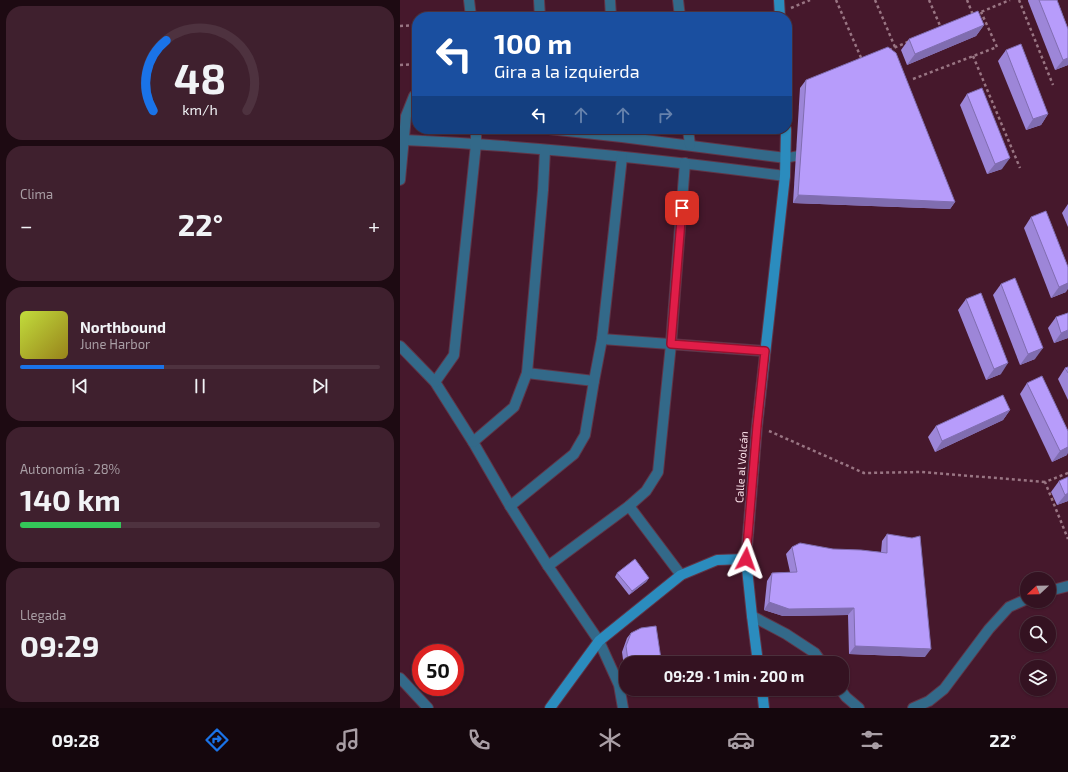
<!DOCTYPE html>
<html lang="es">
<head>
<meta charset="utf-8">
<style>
  :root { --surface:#341221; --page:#3f202e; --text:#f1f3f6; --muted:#a99ea5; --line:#4e323f; --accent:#1a73e8 }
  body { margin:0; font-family:"Exo 2",sans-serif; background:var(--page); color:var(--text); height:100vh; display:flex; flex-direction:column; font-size:15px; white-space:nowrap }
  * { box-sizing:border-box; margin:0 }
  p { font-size:13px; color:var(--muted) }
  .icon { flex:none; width:22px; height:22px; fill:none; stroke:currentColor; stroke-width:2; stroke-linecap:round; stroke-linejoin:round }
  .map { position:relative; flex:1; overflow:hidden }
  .sheet { display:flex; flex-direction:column; gap:6px; padding:6px; background:#1d0a12; width:400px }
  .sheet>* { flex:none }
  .banner { position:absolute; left:12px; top:12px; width:380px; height:122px; border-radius:16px; box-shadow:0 1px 3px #0004,0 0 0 1px var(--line); background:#1a4fa0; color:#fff; overflow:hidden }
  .needle { width:26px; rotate:248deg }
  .buttons { position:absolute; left:620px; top:572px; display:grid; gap:8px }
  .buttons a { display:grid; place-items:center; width:36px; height:36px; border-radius:50%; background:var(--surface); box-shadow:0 1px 3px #0004,0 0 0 1px var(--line); font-size:20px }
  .speed { position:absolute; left:12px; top:644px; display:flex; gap:8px; font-size:20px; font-weight:700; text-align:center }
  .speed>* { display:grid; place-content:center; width:52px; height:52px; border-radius:50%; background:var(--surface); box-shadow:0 1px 3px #0004,0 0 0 1px var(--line); line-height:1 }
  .speed .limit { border:6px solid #d22; background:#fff; color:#111 }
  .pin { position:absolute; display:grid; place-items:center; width:34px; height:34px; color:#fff; margin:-17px; border-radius:8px; box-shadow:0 2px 6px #0006 }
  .me { position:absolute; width:44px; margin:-22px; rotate:4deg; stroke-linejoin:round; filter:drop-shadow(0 0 3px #0008) }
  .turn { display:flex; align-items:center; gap:14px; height:84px; padding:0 16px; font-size:18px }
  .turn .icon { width:52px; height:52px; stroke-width:2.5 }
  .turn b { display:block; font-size:28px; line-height:34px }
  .lanes { display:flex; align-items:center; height:38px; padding:0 16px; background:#0003; justify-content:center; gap:20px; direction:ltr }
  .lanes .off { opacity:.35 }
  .big { font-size:30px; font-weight:700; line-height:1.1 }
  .sheet .tile { flex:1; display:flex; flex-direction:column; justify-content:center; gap:6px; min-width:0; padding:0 14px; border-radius:16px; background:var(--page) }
  .sheet .dial { align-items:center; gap:0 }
  .dial svg { height:104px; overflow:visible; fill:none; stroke:var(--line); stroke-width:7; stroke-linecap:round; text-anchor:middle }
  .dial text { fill:var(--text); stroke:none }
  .song { display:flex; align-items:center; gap:12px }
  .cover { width:48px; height:48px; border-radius:6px; background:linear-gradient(135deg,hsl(70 70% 55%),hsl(50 70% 35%)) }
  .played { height:4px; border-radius:2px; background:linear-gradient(90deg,var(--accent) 40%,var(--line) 40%) }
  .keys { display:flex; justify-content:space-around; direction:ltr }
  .heat { display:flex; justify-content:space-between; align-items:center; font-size:22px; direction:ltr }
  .charge { height:6px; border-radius:3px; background:linear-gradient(90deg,#34c759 28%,var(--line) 0) }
  .trip { position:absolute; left:219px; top:656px; width:230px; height:40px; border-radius:16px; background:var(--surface); box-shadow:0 1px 3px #0004,0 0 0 1px var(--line); font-weight:700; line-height:40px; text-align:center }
  .menu { display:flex; height:64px; justify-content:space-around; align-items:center; background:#15070d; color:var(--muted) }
  .menu .icon { width:28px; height:28px }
  .menu .active { color:var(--accent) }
  .menu b { font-size:18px; color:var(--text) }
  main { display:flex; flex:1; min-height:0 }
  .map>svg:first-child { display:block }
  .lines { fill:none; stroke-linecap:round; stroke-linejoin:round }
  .lane-casing { stroke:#603547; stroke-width:11 }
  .street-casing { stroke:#603547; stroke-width:12 }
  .secondary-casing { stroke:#603547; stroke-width:12 }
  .path { stroke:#997583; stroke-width:2.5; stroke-dasharray:3 3; stroke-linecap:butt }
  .lane { stroke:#336989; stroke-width:9 }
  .street { stroke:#336989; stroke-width:10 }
  .secondary { stroke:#2b8cbe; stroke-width:10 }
  .wall { fill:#9d86d8 }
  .shaded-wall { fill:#806db0 }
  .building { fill:#b79cfb; stroke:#806db0 }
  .route-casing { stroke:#92132f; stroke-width:10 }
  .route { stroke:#e11d48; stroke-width:7 }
  .labels { text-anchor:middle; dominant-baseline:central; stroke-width:4; stroke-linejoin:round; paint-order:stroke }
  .street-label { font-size:11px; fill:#fee5ed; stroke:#46182c }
</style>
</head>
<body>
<main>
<section class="sheet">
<div class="tile dial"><svg viewBox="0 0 100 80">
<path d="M14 69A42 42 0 1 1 86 69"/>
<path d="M14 69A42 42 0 0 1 24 15" stroke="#1a73e8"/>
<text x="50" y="56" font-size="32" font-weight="700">48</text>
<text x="50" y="72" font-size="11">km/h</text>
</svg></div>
<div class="tile"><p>Clima</p>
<div class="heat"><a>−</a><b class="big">22°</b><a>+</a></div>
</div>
<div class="tile">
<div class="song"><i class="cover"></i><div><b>Northbound</b><p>June Harbor</p></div></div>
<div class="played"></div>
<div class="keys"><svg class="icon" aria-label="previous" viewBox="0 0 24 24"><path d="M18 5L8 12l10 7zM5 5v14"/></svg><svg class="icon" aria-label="pause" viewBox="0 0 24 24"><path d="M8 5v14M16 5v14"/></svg><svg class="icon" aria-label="next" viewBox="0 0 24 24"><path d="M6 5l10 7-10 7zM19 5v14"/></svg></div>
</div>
<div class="tile"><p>Autonomía · 28%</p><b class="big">140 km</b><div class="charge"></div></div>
<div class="tile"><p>Llegada</p><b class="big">09:29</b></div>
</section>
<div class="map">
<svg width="668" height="708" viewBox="0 0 668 708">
  <rect width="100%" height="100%" fill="#46182c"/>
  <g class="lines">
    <!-- lane casing -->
    <g class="lane-casing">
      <polyline id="lane" points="386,158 402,155 407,151"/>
    </g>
    <!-- street casing -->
    <g class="street-casing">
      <g id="street">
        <polyline points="69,0 71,17"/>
        <polyline points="139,0 140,17"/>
        <polyline points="210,0 211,17"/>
        <polyline points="278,0 280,17"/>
        <polyline points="149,129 222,137 386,158"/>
        <polyline points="288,129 290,145"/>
        <path d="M4 140C131 146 258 159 385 176"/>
        <polyline points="0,180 6,116 14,96 17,95"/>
        <polyline points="202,339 365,351"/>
        <polyline points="0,346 35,382 73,442 110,506 148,566 199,641 219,685 223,708"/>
        <polyline points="127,373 194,381"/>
        <polyline points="35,382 54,355 76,144 76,129"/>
        <polyline points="73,442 114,407 127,373 143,190 145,150"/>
        <polyline points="110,506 174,454 185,435 194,381 202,339 222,157"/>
        <polyline points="229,506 281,575"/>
        <polyline points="148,566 229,506 246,491 258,472 271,344 285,163"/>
        <polyline points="649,591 668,586"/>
        <polyline points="352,616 386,634 415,653 422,663"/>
        <polyline points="0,678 28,708"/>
        <polyline points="440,689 446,697 459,708"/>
        <polyline points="513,708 529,701 544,689 589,629 609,607 627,599"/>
      </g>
    </g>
    <!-- secondary casing -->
    <g class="secondary-casing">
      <g id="secondary">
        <polyline points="379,0 380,17"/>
        <polyline points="358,663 352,616 346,559 357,426 385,176 386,129"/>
        <polyline points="362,689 364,708"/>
        <polyline points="150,708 199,641 281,575 317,560 346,559"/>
      </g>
    </g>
    <!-- path -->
    <g class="path">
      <polyline points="436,0 462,60"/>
      <polyline points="475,0 495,47"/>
      <polyline points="529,0 541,28"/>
      <polyline points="567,0 573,15"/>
      <polyline points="619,0 653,85"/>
      <polyline points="391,8 410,0"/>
      <polyline points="576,14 610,0"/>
      <polyline points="0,26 17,25"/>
      <polyline points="489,50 510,41"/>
      <polyline points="573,56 620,168"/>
      <polyline points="0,65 17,64"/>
      <polyline points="513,79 597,47 581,12"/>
      <polyline points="369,431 464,473 522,472 645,482"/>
      <polyline points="668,473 645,482 668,539"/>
    </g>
    <!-- lane -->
    <use href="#lane" class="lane"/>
    <!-- street -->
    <use href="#street" class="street"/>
    <!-- secondary -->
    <use href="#secondary" class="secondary"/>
  </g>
  <!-- wall -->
  <g class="wall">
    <polygon points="628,0 657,0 668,29 668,65 655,70 628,1"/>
    <polygon points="584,25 576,36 507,65 501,50 509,39"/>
    <polygon points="606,50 648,114 641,125 626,130 598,61"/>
    <polygon points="406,80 555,202 550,209 393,203 400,88"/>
    <polygon points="567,94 602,169 587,174 560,105"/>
    <polygon points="668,204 668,227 662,213"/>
    <polygon points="631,217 666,292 651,298 624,228"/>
    <polygon points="601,284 635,359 620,365 593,295"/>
    <polygon points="566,299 601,374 586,380 558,310"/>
    <polygon points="668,313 668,338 654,343 648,328 656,317"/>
    <polygon points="668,367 668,400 658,379 665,368"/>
    <polygon points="627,383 667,455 652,462 620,394"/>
    <polygon points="610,410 603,420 535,452 528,437 536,426"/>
    <polygon points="668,477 668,501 657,505 651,492 659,481"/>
    <polygon points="487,534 525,657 449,654 448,615 383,616 364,610 367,581 372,573 390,572 386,554 392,547 481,552 482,541"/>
    <polygon points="217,573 249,578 246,582 229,595 215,577"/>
    <polygon points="231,633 261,659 258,663 226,663 226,667 224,667 222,652 227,638"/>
  </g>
  <!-- shaded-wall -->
  <g class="shaded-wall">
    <polygon points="584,25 576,36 507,65 515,54"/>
    <polygon points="668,58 668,65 655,70 663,60"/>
    <polygon points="648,114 641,125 626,130 633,119"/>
    <polygon points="610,158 602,169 587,174 595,164"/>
    <polygon points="398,195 555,202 550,209 393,203"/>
    <polygon points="668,283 668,289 666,292 651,298 659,287"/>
    <polygon points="668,330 668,338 654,343 661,333"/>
    <polygon points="643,348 635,359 620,365 628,354"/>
    <polygon points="608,363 601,374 586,380 594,369"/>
    <polygon points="610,410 603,420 535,452 542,441"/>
    <polygon points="668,447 668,453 667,455 652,462 660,451"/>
    <polygon points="668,493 668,501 657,505 665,495"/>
    <polygon points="249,578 246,582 229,595 232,591"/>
    <polygon points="369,602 454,608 448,615 383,616 364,610"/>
    <polygon points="455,646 531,649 525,657 449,654"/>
    <polygon points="261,659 258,663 227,663 228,661"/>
  </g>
  <!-- building -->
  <g class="building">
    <polygon points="639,0 657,0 668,29 668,58 663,60"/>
    <polygon points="578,11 584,25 515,54 509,39"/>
    <polygon points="621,44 648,114 633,119 606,50"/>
    <polygon points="488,47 496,53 555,202 398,195 406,80"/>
    <polygon points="582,88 610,158 595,164 567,94"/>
    <polygon points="646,211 668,267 668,283 659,287 631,217"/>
    <polygon points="615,278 643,348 628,354 601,284"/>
    <polygon points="581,293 608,363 594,369 566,299"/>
    <polygon points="668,313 668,330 661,333 656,317"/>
    <polygon points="668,367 668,373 665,368"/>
    <polygon points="642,376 668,431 668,447 660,451 627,383"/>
    <polygon points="603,395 610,410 542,441 536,426"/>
    <polygon points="668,477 668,493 665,495 659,481"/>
    <polygon points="487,534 512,538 520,536 531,649 455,646 454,608 389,609 369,602 372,573 397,572 392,547 400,543 433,549 461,550 487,553"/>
    <polygon points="235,559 249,578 232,591 217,573"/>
    <polygon points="256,626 261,659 228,661 226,646 231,633 241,628"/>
  </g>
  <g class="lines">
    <!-- route casing -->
    <g class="route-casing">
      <polyline id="route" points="282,208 271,344 365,351 357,426 346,559"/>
    </g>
    <!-- route -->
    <use href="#route" class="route"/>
  </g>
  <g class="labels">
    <!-- street labels -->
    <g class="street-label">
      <text transform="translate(341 467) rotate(-86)">Calle al Volcán</text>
    </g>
  </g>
</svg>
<div class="buttons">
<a><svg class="needle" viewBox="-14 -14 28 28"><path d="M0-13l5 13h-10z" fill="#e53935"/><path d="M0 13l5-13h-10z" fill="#a99ea5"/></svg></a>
<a><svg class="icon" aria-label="search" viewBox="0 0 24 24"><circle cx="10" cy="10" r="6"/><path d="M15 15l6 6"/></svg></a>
<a><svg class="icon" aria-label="layers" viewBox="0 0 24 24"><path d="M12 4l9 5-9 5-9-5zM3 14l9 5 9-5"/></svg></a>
</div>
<div class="speed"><div class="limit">50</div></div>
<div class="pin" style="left:282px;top:208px;background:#d93025"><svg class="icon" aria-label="arrive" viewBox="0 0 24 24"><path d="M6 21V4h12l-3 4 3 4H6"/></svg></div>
<svg class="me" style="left:346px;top:559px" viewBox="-20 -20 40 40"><path d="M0-17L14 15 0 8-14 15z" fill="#e11d48" stroke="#fff" stroke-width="4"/></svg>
<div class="trip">09:29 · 1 min · 200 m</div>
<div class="banner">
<div class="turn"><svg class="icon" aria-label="left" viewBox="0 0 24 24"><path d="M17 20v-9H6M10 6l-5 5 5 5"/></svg><div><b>100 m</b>Gira a la izquierda</div></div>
<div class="lanes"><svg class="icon" aria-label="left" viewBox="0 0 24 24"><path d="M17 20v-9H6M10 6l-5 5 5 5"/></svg><svg class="icon off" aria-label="ahead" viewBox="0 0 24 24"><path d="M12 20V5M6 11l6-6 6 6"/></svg><svg class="icon off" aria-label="ahead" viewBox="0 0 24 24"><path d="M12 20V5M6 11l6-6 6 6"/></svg><svg class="icon off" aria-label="right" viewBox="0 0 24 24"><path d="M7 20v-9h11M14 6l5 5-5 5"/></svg></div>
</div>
</div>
</main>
<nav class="menu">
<b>09:28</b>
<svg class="icon active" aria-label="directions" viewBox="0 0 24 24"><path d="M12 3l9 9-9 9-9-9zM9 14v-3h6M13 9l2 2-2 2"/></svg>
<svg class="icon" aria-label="music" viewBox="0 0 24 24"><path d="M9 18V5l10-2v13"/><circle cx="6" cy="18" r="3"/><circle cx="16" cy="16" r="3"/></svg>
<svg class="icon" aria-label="phone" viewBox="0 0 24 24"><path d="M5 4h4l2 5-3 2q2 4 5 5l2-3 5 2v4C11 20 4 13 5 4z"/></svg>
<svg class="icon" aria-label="climate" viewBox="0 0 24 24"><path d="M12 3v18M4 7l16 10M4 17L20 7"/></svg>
<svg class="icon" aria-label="car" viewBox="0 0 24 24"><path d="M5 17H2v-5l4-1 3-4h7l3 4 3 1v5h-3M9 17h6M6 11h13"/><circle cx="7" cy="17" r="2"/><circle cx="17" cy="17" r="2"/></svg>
<svg class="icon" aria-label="filters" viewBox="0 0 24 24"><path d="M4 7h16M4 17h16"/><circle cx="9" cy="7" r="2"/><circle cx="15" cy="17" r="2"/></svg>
<b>22°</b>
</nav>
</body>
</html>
